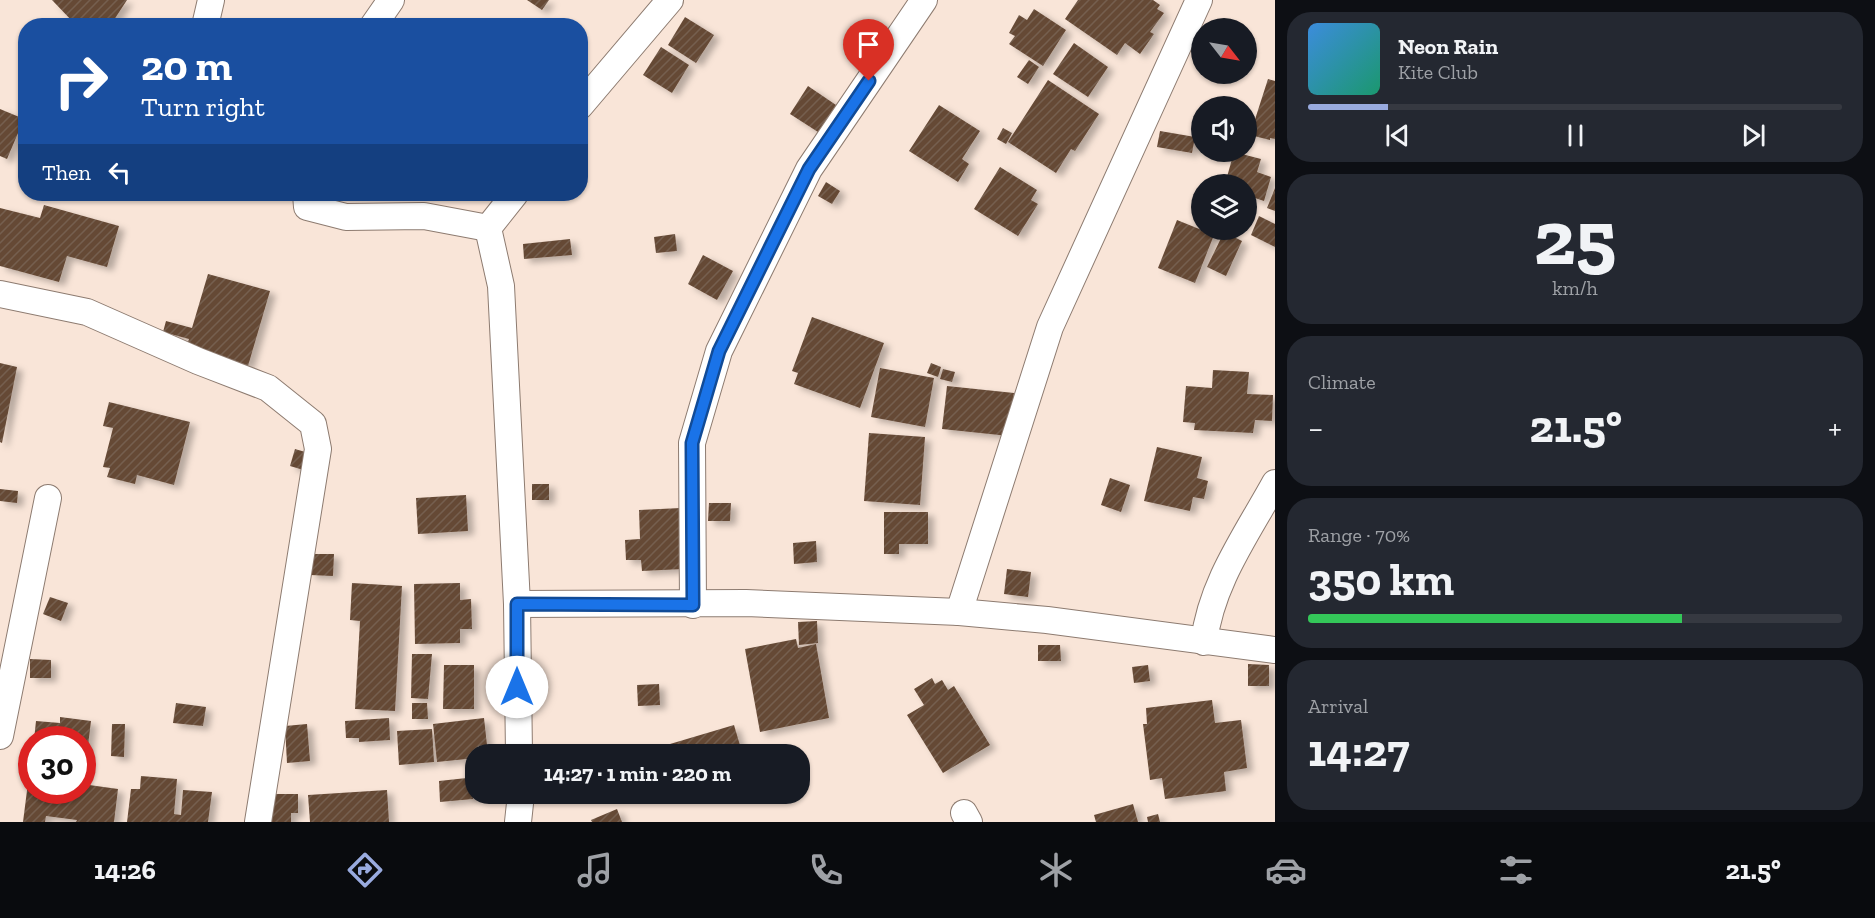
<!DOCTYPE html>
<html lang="en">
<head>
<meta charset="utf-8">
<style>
  :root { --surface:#171b24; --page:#242831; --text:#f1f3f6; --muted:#9ea1a6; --line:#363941; --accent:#99abdf }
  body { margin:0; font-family:"Zilla Slab",serif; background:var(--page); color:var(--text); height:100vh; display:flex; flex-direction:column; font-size:22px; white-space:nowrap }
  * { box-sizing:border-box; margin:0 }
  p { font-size:20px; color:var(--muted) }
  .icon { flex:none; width:33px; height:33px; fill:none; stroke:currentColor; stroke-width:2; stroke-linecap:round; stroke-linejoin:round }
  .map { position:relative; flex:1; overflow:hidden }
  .sheet { display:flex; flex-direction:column; gap:12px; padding:12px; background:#0d0f14; width:600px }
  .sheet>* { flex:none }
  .banner { position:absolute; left:18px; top:18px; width:570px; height:183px; border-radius:24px; box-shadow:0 2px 4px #0004; background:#1a4fa0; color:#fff; overflow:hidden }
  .needle { width:39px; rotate:121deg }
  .tools { position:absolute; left:1191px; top:18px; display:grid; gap:12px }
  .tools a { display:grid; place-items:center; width:66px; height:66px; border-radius:50%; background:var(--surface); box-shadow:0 2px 4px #0004; font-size:30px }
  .speed { position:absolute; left:18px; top:726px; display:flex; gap:12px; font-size:30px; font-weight:700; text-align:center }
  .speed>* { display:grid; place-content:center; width:78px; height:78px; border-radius:50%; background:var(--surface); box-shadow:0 2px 4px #0004; line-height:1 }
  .speed .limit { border:9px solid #d22; background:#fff; color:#111 }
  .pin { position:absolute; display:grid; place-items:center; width:51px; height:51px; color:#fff; margin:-62px -26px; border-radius:50% 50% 50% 0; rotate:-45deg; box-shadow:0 0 6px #0007 }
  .pin .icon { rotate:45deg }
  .me { position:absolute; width:66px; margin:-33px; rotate:0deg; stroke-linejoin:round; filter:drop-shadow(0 0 4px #0008) }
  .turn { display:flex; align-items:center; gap:21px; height:126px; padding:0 24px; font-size:27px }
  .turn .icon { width:78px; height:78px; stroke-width:2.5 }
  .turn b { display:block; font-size:42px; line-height:51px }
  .then { display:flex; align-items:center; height:57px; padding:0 24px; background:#0003; gap:12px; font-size:22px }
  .big { font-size:45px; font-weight:700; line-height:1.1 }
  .sheet .widget { flex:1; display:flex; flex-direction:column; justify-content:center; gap:9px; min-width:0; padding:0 21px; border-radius:24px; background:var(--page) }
  .sheet .dial { align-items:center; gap:0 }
  .dial b { font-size:78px; line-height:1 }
  .song { display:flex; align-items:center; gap:18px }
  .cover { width:72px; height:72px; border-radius:9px; background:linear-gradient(135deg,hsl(210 70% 55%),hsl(160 70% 35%)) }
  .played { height:6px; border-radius:3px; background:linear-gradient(90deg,var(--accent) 15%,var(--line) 15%) }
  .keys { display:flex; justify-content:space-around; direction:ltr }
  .heat { display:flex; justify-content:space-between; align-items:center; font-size:33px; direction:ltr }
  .charge { height:9px; border-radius:4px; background:linear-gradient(90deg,#34c759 70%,var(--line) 0) }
  .trip { position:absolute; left:465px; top:744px; width:345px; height:60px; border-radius:24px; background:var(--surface); box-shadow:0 2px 4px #0004; font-weight:700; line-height:60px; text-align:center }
  .tabs { display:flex; height:96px; justify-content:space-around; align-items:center; background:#090b0e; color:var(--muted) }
  .tabs .icon { width:42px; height:42px }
  .tabs .on { color:var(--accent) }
  .tabs b { font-size:27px; color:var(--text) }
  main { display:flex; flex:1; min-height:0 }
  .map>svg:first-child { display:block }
  .building { fill:url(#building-hatch); filter:url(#shadow) }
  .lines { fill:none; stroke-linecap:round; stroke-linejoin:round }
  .minor-casing { stroke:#8d7b70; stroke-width:28 }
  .minor { stroke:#fff; stroke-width:26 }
  .route-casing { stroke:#114b97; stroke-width:15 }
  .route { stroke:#1a73e8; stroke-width:10 }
</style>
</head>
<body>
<main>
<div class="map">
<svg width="1275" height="822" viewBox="0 0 1275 822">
  <defs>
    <pattern id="building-hatch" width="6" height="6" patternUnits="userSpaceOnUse" patternTransform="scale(1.5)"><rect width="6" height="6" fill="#654936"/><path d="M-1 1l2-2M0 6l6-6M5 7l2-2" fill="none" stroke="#755f4f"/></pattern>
    <filter id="shadow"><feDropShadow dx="6" dy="4" stdDeviation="3" flood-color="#0004"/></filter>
  </defs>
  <rect width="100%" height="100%" fill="#f9e5d8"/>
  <!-- building -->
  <g class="building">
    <polygon points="52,0 127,0 110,26 72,26 74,23"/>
    <polygon points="527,0 549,0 542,10"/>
    <polygon points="1078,0 1153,0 1160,5 1157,9 1164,13 1150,32 1154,34 1140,54 1125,43 1117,55 1065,19"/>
    <polygon points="1034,9 1066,30 1043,66 1009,44 1015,36 1009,33 1019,15 1027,20"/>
    <polygon points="685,17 714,35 696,63 668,45"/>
    <polygon points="1074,43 1108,67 1088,97 1053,74"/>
    <polygon points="661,47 689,65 672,93 643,75"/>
    <polygon points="1029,60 1039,67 1028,84 1017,77"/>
    <polygon points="1268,79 1275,81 1275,139 1270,138 1270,140 1250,135"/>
    <polygon points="1048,80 1099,114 1075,151 1071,149 1056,173 1008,142"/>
    <polygon points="808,86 836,105 818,132 790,114"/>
    <polygon points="939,105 980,131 962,159 969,164 958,182 909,151"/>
    <polygon points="0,109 24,119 7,159 0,156"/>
    <polygon points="1003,128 1012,133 1006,144 997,139"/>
    <polygon points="1160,131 1195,137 1192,153 1157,147"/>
    <polygon points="1234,152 1261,159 1257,172 1271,177 1264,201 1246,195 1246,184 1225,184"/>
    <polygon points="1000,167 1037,190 1031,200 1038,204 1018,236 974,209"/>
    <polygon points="826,182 840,191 832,204 818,196"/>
    <polygon points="1275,188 1275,211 1267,208"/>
    <polygon points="44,205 119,226 107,267 67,256 59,282 0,266 0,208 40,218"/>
    <polygon points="1259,216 1275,224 1275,247 1251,235"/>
    <polygon points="1177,220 1214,235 1195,283 1158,268"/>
    <polygon points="1224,232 1242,241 1226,276 1207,267"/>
    <polygon points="675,234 677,251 656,253 654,237"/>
    <polygon points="570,239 572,255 524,259 523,244"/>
    <polygon points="703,255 733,271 717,300 688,284"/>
    <polygon points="208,274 270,291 248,366 186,348 189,339 163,332 166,321 192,328"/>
    <polygon points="812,317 884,343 860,408 794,384 798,373 792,371"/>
    <polygon points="0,363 17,367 2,443 0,442"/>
    <polygon points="931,363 941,367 938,377 927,373"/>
    <polygon points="880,368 934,378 925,427 871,417"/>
    <polygon points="943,369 955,372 952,382 940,379"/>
    <polygon points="1213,370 1249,372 1247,394 1273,395 1272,421 1255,420 1253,433 1194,430 1195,423 1183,422 1186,386 1212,388"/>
    <polygon points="947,386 1014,393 1009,436 942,429"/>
    <polygon points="109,402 190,422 174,485 137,475 135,484 107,477 110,468 103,467 113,428 103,426"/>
    <polygon points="869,433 925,437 920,505 864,501"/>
    <polygon points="1157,447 1202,457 1197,478 1208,481 1204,499 1193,497 1190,511 1144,501"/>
    <polygon points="295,449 312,454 307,471 290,466"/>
    <polygon points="1110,478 1130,485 1121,512 1101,505"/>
    <rect x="532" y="484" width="17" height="16"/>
    <polygon points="0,489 18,491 17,503 0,501"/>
    <polygon points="466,495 468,531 418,534 416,498"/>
    <polygon points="709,503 731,503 730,521 708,521"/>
    <polygon points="681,508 683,569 642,571 641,560 626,560 625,540 640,539 639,510"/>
    <polygon points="884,512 928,512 928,544 899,544 899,554 884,554"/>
    <polygon points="816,541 817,562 794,564 793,543"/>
    <polygon points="310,554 334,554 333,576 310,575"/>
    <polygon points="1007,569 1031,572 1028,597 1004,594"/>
    <polygon points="352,583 402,586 395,711 355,709 360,621 350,620"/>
    <polygon points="460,583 460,600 471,599 472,629 460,629 460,643 415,644 414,584"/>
    <polygon points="50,597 68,603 61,621 43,614"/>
    <polygon points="817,621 818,643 799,645 798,622"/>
    <polygon points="796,639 798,648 816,644 829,718 760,732 745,649"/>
    <polygon points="1038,645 1060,645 1061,661 1038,661"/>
    <polygon points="412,654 432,654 428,699 411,698"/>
    <polygon points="30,659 51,660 51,678 30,678"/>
    <polygon points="1248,664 1269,665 1269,686 1248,686"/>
    <polygon points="444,665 474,665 474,709 443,709"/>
    <polygon points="1148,665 1150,681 1134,683 1132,667"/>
    <polygon points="932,678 935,684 942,680 948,690 954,686 990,745 943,773 907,715 924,705 914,689"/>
    <polygon points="659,684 660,705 638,706 637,685"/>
    <polygon points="1212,700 1215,723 1241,720 1247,768 1224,772 1226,791 1165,799 1162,778 1150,780 1143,724 1147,724 1146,708"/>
    <polygon points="176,703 206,707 203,726 173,723"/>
    <polygon points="412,703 427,703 428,719 412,719"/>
    <polygon points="60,717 91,721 84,779 82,740 34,740 36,721 60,723"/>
    <polygon points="389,718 390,740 359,742 359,738 346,738 345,721"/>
    <polygon points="484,718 487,745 478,746 476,758 437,762 433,724"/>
    <polygon points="112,724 125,724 124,757 111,756"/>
    <polygon points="307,724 310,761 287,763 285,726"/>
    <polygon points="734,725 742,752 673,754 670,744"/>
    <polygon points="432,729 434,762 399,765 397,731"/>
    <polygon points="30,767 32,790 82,790 82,784 118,789 114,822 76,822 77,820 46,816 45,822 23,822"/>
    <polygon points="141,776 177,779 174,814 181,815 183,790 212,792 208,822 127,822 131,789 140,789"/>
    <polygon points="476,777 476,786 472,787 473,799 440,802 439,781"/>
    <polygon points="387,790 389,822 310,822 308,795"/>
    <polygon points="269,794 298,794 298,813 291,813 291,822 269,822"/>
    <polygon points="1133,804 1138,822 1096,822 1094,815"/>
    <polygon points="617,809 622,822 592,822 591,820"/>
    <polygon points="1158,814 1160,822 1148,822 1147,817"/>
  </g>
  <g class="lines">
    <!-- minor casing -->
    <g class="minor-casing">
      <g id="minor">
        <polyline points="205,26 211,0"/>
        <polyline points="373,26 391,0"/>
        <polyline points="580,106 670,0"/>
        <polyline points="306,194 307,207 346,217 424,216 488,228"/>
        <polyline points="515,194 488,228 501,286 517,604 519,754"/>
        <polyline points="0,294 87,312 198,361 268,388 313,424 318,449 258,822"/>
        <polyline points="517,604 746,603 959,612 1047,620 1275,650"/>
        <polyline points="693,605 692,443 719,351 809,169 924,0"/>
        <polyline points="959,612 1050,327 1199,0"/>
        <path d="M1204 642C1211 583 1247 534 1275 483"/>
        <polyline points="0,736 48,498"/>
        <polyline points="964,813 969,822"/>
        <polyline points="518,822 521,794"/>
      </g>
    </g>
    <!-- minor -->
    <use href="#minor" class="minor"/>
  </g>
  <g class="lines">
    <!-- route casing -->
    <g class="route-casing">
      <polyline id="route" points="517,687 517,604 693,605 692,443 719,351 809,169 869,81"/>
    </g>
    <!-- route -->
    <use href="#route" class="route"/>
  </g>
</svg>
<div class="tools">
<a><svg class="needle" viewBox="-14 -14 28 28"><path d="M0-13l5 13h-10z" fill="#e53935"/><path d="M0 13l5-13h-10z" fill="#9ea1a6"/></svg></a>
<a><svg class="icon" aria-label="sound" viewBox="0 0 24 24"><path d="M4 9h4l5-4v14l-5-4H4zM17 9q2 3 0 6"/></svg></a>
<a><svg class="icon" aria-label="layers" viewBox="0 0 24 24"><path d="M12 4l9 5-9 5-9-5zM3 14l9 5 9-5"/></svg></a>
</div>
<div class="speed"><div class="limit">30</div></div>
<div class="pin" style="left:869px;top:81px;background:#d93025"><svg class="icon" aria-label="arrive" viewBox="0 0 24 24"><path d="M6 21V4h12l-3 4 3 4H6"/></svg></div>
<svg class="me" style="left:517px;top:687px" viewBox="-20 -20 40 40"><circle r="19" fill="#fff"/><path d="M0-13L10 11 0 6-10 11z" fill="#1a73e8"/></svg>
<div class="trip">14:27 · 1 min · 220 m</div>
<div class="banner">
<div class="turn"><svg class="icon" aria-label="right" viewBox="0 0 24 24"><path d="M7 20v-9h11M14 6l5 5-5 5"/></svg><div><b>20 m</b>Turn right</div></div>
<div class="then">Then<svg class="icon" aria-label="left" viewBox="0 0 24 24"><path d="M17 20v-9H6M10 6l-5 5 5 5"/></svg></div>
</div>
</div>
<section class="sheet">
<div class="widget">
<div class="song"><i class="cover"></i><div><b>Neon Rain</b><p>Kite Club</p></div></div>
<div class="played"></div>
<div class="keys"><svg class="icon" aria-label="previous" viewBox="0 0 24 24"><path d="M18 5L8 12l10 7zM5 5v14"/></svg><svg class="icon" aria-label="pause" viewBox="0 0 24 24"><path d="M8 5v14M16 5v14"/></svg><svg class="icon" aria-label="next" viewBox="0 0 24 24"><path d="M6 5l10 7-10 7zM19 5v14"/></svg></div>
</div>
<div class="widget dial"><b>25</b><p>km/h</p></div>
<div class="widget"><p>Climate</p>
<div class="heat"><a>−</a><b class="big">21.5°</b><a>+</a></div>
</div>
<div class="widget"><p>Range · 70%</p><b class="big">350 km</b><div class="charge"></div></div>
<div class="widget"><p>Arrival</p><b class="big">14:27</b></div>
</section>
</main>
<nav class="tabs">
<b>14:26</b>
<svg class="icon on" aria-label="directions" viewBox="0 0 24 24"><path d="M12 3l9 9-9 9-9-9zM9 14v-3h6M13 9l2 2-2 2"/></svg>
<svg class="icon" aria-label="music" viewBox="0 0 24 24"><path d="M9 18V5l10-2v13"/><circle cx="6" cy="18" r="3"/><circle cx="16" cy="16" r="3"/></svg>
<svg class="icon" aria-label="phone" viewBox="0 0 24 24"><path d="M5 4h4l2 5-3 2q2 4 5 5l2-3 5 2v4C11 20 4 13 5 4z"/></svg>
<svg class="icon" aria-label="climate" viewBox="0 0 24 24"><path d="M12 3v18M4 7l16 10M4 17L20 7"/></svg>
<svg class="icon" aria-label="car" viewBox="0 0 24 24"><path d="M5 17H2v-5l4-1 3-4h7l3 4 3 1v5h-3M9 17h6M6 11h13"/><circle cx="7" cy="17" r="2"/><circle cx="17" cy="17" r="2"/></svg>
<svg class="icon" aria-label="filters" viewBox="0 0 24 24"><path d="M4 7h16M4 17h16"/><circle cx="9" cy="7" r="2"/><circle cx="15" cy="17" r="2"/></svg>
<b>21.5°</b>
</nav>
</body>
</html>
